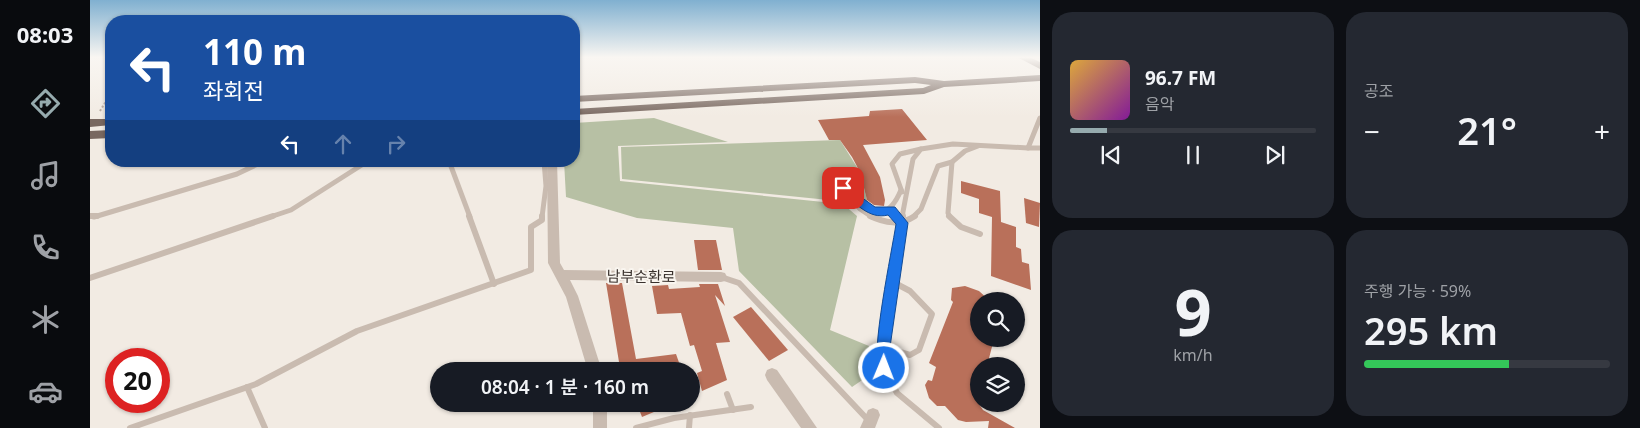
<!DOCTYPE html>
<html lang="ko">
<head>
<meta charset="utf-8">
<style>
  :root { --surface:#171b24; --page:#242831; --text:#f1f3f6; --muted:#9ea1a6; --line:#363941; --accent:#96abae }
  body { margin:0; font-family:"Noto Sans","Noto Sans KR",sans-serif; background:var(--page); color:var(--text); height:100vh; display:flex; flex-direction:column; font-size:19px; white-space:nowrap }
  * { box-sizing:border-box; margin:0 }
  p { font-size:16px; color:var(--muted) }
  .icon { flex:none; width:28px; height:28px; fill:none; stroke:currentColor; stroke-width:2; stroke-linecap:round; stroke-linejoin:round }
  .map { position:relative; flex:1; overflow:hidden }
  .drawer { display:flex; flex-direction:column; gap:12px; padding:12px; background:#0d0f14; width:600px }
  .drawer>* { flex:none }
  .top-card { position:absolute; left:15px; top:15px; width:475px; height:152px; border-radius:20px; box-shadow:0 1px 4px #0004; background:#1a4fa0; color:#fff; overflow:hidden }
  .fabs { position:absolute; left:880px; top:292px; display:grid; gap:10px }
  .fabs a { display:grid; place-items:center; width:55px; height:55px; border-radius:50%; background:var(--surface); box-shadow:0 1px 4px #0004; font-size:25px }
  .speed { position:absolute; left:15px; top:348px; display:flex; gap:10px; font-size:25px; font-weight:700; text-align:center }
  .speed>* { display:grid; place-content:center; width:65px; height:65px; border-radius:50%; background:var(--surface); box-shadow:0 1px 4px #0004; line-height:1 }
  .speed .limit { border:8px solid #d22; background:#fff; color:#111 }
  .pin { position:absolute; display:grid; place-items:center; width:42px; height:42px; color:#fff; margin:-21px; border-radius:10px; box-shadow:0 2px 8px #0006 }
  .me { position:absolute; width:55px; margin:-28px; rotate:1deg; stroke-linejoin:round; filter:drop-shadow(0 0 4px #0008) }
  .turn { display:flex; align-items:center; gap:18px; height:105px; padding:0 15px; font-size:22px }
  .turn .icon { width:65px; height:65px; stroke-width:2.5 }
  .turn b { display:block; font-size:35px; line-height:42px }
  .lanes { display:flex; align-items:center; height:48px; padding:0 15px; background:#0003; justify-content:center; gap:25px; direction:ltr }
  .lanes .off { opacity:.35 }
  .big { font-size:38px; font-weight:600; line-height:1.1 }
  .drawer .card { flex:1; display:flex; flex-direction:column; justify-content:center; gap:8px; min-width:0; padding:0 18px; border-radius:20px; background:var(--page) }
  .drawer .dial { align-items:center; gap:0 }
  .dial b { font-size:65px; line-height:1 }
  .song { display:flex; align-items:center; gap:15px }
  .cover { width:60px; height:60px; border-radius:8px; background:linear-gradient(135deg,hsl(40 70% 55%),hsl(290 70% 35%)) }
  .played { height:5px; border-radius:2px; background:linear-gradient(90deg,var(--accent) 15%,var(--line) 15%) }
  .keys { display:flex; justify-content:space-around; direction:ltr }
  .heat { display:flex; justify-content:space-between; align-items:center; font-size:28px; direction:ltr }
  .charge { height:8px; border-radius:4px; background:linear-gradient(90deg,#34c759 59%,var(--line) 0) }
  .drawer .tiles { flex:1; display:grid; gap:12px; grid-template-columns:repeat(2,1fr) }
  .trip { position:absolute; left:340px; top:362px; width:270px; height:50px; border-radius:25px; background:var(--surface); box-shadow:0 1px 4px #0004; font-weight:600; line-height:50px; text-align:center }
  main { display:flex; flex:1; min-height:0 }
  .menu { display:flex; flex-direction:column; width:90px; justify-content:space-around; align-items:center; background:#090b0e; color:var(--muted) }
  .menu .icon { width:35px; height:35px }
  .menu .active { color:var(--accent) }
  .menu b { font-size:22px; color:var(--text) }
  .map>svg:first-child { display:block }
  .green { fill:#b7c0a4 }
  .building { fill:#b9705a }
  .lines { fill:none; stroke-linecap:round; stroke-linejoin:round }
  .path { stroke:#b5a59a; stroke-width:2; stroke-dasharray:2 2; stroke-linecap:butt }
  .service-far1 { stroke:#c9bbb0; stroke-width:5 }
  .service { stroke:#c9bbb0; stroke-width:6 }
  .minor { fill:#c9bbb0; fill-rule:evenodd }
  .primary { fill:#796860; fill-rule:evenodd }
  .route { fill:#1a73e8; stroke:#114b97 }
  .labels { text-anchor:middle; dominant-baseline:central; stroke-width:4; stroke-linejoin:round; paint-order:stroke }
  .street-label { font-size:15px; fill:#39312d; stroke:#f9f5ef }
</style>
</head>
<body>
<main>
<nav class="menu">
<b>08:03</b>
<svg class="icon active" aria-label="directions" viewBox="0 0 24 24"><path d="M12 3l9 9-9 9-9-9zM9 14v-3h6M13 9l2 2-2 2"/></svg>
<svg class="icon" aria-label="music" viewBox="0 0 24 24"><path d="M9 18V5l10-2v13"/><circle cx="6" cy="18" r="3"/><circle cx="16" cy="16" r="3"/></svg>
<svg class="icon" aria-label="phone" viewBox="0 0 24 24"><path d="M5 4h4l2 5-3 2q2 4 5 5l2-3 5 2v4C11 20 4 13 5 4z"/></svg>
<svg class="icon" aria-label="climate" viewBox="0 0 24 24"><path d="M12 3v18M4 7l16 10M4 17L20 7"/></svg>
<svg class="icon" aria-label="car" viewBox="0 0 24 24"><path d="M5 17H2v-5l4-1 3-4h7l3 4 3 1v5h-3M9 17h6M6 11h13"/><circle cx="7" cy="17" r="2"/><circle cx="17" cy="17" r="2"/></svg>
</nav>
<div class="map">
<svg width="950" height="428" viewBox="0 0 950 428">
  <rect width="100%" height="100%" fill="#f2ebe3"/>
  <!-- green -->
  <g class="green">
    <polygon points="564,118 638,142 528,146 530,181 753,204 767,216 740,330 779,346 781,374 762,387 649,271 643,228 547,218 476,197 474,161 484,161 484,123"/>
    <polygon points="750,140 770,172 778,204 532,179 531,147"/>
  </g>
  <!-- building -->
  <g class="building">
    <polygon points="812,109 837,140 773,145 790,177 795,200 794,206 784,205 777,200 770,172 762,157 750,140 739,140 728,120 779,116 780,111"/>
    <polygon points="871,181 910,191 911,222 926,227 926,247 931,249 932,262 939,264 941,290 901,276 902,217 889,213 889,199 871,193"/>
    <polygon points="934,198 950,203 949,227 936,223"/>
    <polygon points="604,240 626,240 632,270 608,270"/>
    <polygon points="516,283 532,283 546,359 586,354 592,371 523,371 522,363 529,362"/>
    <polygon points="609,284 628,284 635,306 625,295 640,342 626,343 637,380 612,391 607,373 612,371 604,345 600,346 591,313 567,314 562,286 578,285 579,289 610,287"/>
    <polygon points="875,286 889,291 900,301 889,301 889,339 904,339 897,366 889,366 889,404 893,410 925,428 898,428 899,421 876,422 868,420 855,406 847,406 839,398 835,385 838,380 842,381 846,367 839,363 863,302 861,300 862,288"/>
    <polygon points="661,307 698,350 679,361 643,317"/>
    <polygon points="547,404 583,404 552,417"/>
  </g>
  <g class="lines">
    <!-- path -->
    <polyline class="path" points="10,111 21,93"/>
    <!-- service-far1 -->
    <g class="service-far1">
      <polyline points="938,148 950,148"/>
      <polyline points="359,161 380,217"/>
      <polyline points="753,188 770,209 782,217"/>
      <path d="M758 191C781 209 796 226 811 190"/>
      <polyline points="812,192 802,164 810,154 831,149"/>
      <polyline points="801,210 807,217"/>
      <polyline points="0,216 4,217 147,174 174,161"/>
      <polyline points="180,217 201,210 278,161"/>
      <polyline points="452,217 456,186 454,161"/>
      <polyline points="812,217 823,159 831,149 863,144 938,148 950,118"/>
      <polyline points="823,217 831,209 848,166 862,162 875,151 888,146"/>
      <polyline points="860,217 858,213 862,162"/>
    </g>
    <!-- service -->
    <g class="service">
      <polyline points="0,216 7,216"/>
      <polyline points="379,216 404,284"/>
      <path d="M780 216C795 223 810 226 825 216"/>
      <polyline points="806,216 812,223"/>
      <polyline points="813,216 793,347 794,368 807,393 849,428"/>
      <polyline points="859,216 871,227 890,234"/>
      <polyline points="631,277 649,283 779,421"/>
      <polyline points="0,278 183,216"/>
      <polyline points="793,347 820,355 829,350 842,314 820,291 803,282"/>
      <polyline points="157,387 175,428"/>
      <polyline points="637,394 643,410"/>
      <polyline points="40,428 166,384 267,331 441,270 441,227 452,220 452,216"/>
      <polyline points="546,428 584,418 661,407"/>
      <polyline points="599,428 600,415"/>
    </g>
    <!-- minor -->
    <g class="minor">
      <polygon points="457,161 467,161 470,263 474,270 631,272 635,273 637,277 635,281 631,282 480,280 488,296 512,371 498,371 476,297 458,263"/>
      <polygon points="682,368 687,370 727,428 711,428 677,380 675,375 677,370"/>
      <rect x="503" y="404" width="14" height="24"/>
      <polygon points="783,408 788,410 790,415 785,428 770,428 778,410"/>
    </g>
    <!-- primary -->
    <g class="primary">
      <polygon points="927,57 939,57 950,62 950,69"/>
      <polygon points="950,75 950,81 854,87 834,94 484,115 484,109 833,88 841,85 825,83 484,102 484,96 825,77 854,81"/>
      <polygon points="0,119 21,119 21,125 0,127"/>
      <polygon points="21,130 21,138 0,139 0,131"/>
    </g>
  </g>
  <!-- sky -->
  <linearGradient id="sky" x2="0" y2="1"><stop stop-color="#80b0d0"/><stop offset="0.49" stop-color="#f9f6f2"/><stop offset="1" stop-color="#f9f6f2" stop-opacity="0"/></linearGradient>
  <rect width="950" height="117" fill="url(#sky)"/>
  <!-- route -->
  <path class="route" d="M753 184 785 207H805L818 223 800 347 801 368 798 373 794 375 789 373C780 353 802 251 806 224L798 215C779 220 764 202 750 190L748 188 750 185Z"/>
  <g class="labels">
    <!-- street labels -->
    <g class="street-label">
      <text transform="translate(551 276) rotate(1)">남부순환로</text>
    </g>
  </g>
</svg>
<div class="fabs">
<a><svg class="icon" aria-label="search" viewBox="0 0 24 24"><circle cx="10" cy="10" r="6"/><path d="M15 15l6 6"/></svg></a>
<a><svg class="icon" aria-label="layers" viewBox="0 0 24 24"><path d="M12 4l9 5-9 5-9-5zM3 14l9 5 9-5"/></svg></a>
</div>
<div class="speed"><div class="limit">20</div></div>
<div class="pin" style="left:753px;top:188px;background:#d93025"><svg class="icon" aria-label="arrive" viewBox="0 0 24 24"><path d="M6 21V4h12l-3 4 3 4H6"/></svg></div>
<svg class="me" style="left:794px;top:368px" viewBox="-20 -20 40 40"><circle r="17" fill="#1a73e8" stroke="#fff" stroke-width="3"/><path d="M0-11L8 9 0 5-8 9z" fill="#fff"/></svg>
<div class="trip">08:04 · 1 분 · 160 m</div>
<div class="top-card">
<div class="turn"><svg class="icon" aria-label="left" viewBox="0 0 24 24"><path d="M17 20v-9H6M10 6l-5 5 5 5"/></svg><div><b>110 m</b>좌회전</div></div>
<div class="lanes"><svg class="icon" aria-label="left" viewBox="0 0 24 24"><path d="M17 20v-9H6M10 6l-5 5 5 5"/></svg><svg class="icon off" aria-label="ahead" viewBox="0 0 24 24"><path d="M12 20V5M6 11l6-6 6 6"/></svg><svg class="icon off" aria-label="right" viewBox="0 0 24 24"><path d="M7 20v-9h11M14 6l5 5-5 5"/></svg></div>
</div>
</div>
<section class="drawer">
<div class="tiles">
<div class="card">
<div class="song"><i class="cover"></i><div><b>96.7 FM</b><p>음악</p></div></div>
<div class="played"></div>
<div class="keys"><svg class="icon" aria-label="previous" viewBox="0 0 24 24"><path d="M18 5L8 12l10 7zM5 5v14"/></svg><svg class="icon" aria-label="pause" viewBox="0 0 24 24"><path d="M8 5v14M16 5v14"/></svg><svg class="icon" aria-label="next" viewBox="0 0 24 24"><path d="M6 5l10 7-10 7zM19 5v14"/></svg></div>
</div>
<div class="card"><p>공조</p>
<div class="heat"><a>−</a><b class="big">21°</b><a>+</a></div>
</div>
<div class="card dial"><b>9</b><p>km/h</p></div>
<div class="card"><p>주행 가능 · 59%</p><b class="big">295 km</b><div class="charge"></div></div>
</div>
</section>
</main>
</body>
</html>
